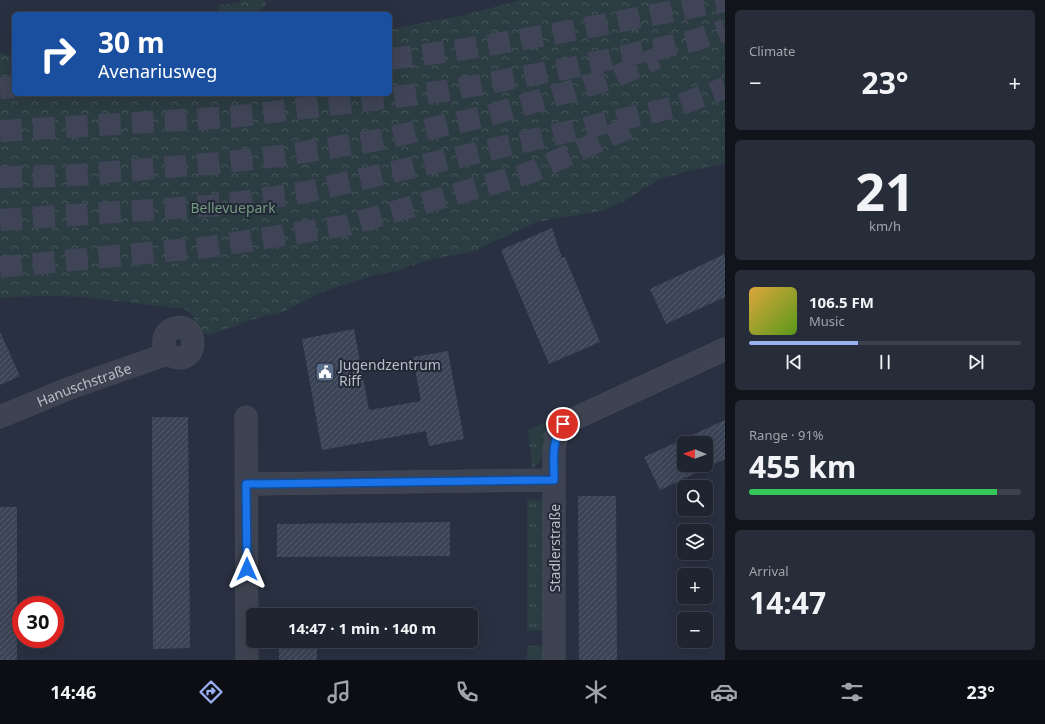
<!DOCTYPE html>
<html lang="en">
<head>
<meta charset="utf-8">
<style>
  :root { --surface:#1f2431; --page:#272c39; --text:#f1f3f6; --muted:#a1a4ab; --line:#3c414d; --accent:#99b0f1 }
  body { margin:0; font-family:"Noto Sans",sans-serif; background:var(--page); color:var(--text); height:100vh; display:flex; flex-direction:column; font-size:15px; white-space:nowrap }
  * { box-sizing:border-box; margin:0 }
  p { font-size:13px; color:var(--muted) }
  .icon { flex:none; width:22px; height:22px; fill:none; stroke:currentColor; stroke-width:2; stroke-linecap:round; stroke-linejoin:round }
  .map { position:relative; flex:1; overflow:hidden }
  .sheet { display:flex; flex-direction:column; gap:10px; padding:10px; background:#11141b; width:320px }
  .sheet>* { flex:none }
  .banner { position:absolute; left:12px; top:12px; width:380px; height:84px; border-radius:6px; box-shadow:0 4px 16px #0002,0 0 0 1px var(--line); background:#1a4fa0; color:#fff; overflow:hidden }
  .needle { width:26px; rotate:271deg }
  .controls { position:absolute; left:677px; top:436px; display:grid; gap:8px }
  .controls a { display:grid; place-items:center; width:36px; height:36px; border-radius:6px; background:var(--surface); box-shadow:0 4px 16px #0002,0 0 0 1px var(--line); font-size:20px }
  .speed { position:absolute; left:12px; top:596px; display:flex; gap:8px; font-size:20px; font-weight:700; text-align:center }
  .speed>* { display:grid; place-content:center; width:52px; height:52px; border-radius:50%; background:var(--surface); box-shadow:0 4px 16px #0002,0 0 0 1px var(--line); line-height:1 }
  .speed .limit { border:6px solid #d22; background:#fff; color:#111 }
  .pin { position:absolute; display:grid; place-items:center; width:34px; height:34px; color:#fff; margin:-17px; border:2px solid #fff; border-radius:50%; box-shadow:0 1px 4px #0007 }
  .me { position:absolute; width:44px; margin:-22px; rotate:0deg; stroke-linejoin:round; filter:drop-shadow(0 0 3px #0008) }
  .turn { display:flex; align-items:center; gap:14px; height:84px; padding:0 20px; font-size:18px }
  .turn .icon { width:52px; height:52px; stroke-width:2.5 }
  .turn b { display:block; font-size:28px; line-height:34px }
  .big { font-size:30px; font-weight:700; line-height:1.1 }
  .sheet .tile { flex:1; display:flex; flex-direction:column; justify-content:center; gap:6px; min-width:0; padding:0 14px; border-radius:6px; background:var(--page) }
  .sheet .dial { align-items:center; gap:0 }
  .dial b { font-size:52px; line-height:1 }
  .song { display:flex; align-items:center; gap:12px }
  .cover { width:48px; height:48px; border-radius:6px; background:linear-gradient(135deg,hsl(40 70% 55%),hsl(90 70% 35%)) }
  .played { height:4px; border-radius:2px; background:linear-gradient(90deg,var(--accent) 40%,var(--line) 40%) }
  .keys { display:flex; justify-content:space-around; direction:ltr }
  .heat { display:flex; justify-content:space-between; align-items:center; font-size:22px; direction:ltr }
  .charge { height:6px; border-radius:3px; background:linear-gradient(90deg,#34c759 91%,var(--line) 0) }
  .trip { position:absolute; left:246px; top:608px; width:232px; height:40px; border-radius:6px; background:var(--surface); box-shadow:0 4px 16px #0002,0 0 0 1px var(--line); font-weight:700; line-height:40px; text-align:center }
  .tabs { display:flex; height:64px; justify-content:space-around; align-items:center; background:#0c0e14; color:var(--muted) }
  .tabs .icon { width:28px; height:28px }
  .tabs .on { color:var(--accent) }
  .tabs b { font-size:18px; color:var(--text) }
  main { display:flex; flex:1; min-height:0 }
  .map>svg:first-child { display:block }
  .grass { fill:url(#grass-tufts) }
  .park { fill:url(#park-crowns) }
  .building { fill:url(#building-hatch); fill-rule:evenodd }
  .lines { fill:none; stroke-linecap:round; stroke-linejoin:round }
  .highway-tunnel { stroke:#3f4556; stroke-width:22; stroke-dasharray:22 11; stroke-linecap:butt }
  .minor-casing { stroke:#474c5a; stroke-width:23 }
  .minor { stroke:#3d4351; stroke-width:22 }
  .route-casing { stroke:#114b97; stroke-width:10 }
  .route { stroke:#1a73e8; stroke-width:7 }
  .labels { text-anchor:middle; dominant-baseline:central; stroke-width:4; stroke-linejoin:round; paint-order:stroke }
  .park-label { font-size:14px; fill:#739a81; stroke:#222836 }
  .poi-label { font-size:14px; fill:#babecb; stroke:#222836; text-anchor:start }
  .street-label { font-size:14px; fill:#babecb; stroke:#222836 }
</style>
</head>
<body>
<main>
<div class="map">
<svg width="725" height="660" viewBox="0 0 725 660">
  <defs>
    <pattern id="grass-tufts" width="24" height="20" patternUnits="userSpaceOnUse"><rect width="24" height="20" fill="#2b3c42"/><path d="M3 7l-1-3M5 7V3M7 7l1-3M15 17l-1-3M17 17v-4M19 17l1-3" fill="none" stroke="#48565c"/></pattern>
    <pattern id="park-crowns" width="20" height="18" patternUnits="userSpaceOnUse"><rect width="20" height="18" fill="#2b3c42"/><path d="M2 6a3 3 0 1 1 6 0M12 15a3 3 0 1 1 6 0" fill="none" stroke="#48565c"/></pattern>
    <pattern id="building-hatch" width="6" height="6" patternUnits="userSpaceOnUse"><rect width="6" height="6" fill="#3b4456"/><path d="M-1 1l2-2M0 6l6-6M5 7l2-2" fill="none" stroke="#555d6d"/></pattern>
  </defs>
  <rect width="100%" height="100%" fill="#293041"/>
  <!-- grass -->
  <g class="grass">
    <polygon points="551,420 540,462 532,468 528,430"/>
    <polygon points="527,499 544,501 545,630 527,631"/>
    <rect x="527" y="646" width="18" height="14"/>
  </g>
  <!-- park -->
  <g class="park">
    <polygon points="241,0 264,0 267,5 257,12 259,14 215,14 220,5 238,3"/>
    <path d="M520 0H725V164L689 171 663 178 641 190 623 202 601 211 537 222 472 252 448 256 421 262 398 271 375 275 322 292 278 314 266 315 210 335C193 333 199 317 185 309L82 297 42 296 0 298V52L14 57V94H390V29L464 15Z"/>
  </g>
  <!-- building -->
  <g class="building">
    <polygon points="552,228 562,258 565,257 600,342 549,364 501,250"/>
    <polygon points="725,254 725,297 666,324 650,289"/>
    <polygon points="354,329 369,410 421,401 413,357 448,351 464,439 429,446 426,431 322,450 302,339"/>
    <polygon points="0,332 20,376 0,385"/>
    <polygon points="152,417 188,417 190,648 153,649"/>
    <path d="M725 420V459L660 490 644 457ZM684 443H706V465H684Z"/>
    <polygon points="578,496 616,496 617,660 579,660"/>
    <rect x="0" y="507" width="17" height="153"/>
    <polygon points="450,522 450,556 277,557 277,524"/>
    <rect x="279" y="641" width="38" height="19"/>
  </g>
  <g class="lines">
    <!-- highway-tunnel -->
    <g class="highway-tunnel">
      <path d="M390 59C503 46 614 22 725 1"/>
      <polyline points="0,88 14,87"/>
      <polyline points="0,131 232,117 445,91 575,67 696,40 725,30"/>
      <polyline points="0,177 62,176 218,163 280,156 378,140 487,116 611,79 657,58"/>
      <polyline points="0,220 222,205 306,192 671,108 725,88"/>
      <polyline points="0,267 209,247 348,225 529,173 628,128"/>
    </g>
    <!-- minor casing -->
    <g class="minor-casing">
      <g id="minor">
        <path id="s1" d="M0 417 70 388 167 354C200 372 200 321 175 328 162 332 162 344 167 354"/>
        <polyline points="246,417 247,660"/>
        <polyline points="246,484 554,480"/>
        <polyline points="554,660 554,450 557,434 563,424 725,349"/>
      </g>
    </g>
    <!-- minor -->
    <use href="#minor" class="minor"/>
  </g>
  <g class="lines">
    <!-- route casing -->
    <g class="route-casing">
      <path id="route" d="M247 569 246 484 554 480C554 458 551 443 563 424"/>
    </g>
    <!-- route -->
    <use href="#route" class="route"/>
  </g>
  <!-- icons -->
  <defs>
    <g id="civic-square" transform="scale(1)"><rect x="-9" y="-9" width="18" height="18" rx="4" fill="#5c6f8a" stroke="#222836"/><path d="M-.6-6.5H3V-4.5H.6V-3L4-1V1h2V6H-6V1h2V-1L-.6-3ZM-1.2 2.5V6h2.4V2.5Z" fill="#fff"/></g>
  </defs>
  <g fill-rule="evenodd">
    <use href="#civic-square" x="325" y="372"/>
  </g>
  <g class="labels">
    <!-- park labels -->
    <g class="park-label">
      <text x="233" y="207">Bellevuepark</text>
    </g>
    <!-- poi labels -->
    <g class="poi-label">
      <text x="339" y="364">Jugendzentrum<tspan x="339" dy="16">Riff</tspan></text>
    </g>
    <!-- street labels -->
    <g class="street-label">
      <text stroke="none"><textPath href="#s1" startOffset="90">Hanuschstraße</textPath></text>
      <text transform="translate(554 548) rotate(-90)">Stadlerstraße</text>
    </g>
  </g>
</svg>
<div class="controls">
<a><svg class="needle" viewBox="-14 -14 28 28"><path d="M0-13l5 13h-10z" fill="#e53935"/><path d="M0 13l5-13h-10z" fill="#a1a4ab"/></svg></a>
<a><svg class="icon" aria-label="search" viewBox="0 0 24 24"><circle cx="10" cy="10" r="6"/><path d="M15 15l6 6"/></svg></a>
<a><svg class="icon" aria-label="layers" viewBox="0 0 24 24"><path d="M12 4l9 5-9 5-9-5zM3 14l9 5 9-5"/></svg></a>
<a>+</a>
<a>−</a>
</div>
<div class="speed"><div class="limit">30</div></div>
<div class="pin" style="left:563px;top:424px;background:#d93025"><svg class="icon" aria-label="arrive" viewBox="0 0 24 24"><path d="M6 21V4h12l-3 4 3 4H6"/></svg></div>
<svg class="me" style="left:247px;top:569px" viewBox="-20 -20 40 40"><path d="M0-17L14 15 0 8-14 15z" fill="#1a73e8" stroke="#fff" stroke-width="4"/></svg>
<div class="trip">14:47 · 1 min · 140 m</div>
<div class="banner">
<div class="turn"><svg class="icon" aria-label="right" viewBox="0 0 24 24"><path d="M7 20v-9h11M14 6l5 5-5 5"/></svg><div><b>30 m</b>Avenariusweg</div></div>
</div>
</div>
<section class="sheet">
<div class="tile"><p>Climate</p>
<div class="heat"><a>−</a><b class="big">23°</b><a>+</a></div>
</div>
<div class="tile dial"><b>21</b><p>km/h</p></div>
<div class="tile">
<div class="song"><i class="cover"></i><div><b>106.5 FM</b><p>Music</p></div></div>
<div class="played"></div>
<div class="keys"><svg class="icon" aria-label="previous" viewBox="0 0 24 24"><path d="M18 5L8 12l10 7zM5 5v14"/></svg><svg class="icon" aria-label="pause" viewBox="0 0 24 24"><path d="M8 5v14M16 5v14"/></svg><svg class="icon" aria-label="next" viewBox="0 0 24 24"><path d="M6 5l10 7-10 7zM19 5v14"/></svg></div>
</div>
<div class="tile"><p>Range · 91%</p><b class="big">455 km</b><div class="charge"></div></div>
<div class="tile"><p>Arrival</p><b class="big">14:47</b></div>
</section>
</main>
<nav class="tabs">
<b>14:46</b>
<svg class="icon on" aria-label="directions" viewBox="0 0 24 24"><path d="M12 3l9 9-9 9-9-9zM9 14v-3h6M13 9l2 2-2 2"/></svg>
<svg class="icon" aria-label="music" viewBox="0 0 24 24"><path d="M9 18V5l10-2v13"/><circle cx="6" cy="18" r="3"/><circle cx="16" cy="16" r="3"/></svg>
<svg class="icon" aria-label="phone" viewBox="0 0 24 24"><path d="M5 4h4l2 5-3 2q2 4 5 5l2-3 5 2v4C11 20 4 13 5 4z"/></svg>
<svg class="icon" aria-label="climate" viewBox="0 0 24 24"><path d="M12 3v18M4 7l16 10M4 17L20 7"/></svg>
<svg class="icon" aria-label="car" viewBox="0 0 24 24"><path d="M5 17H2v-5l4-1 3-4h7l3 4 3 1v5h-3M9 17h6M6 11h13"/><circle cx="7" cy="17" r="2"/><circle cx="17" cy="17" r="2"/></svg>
<svg class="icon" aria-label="filters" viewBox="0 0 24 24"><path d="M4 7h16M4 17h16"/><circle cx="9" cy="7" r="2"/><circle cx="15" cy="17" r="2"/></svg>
<b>23°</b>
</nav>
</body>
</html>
